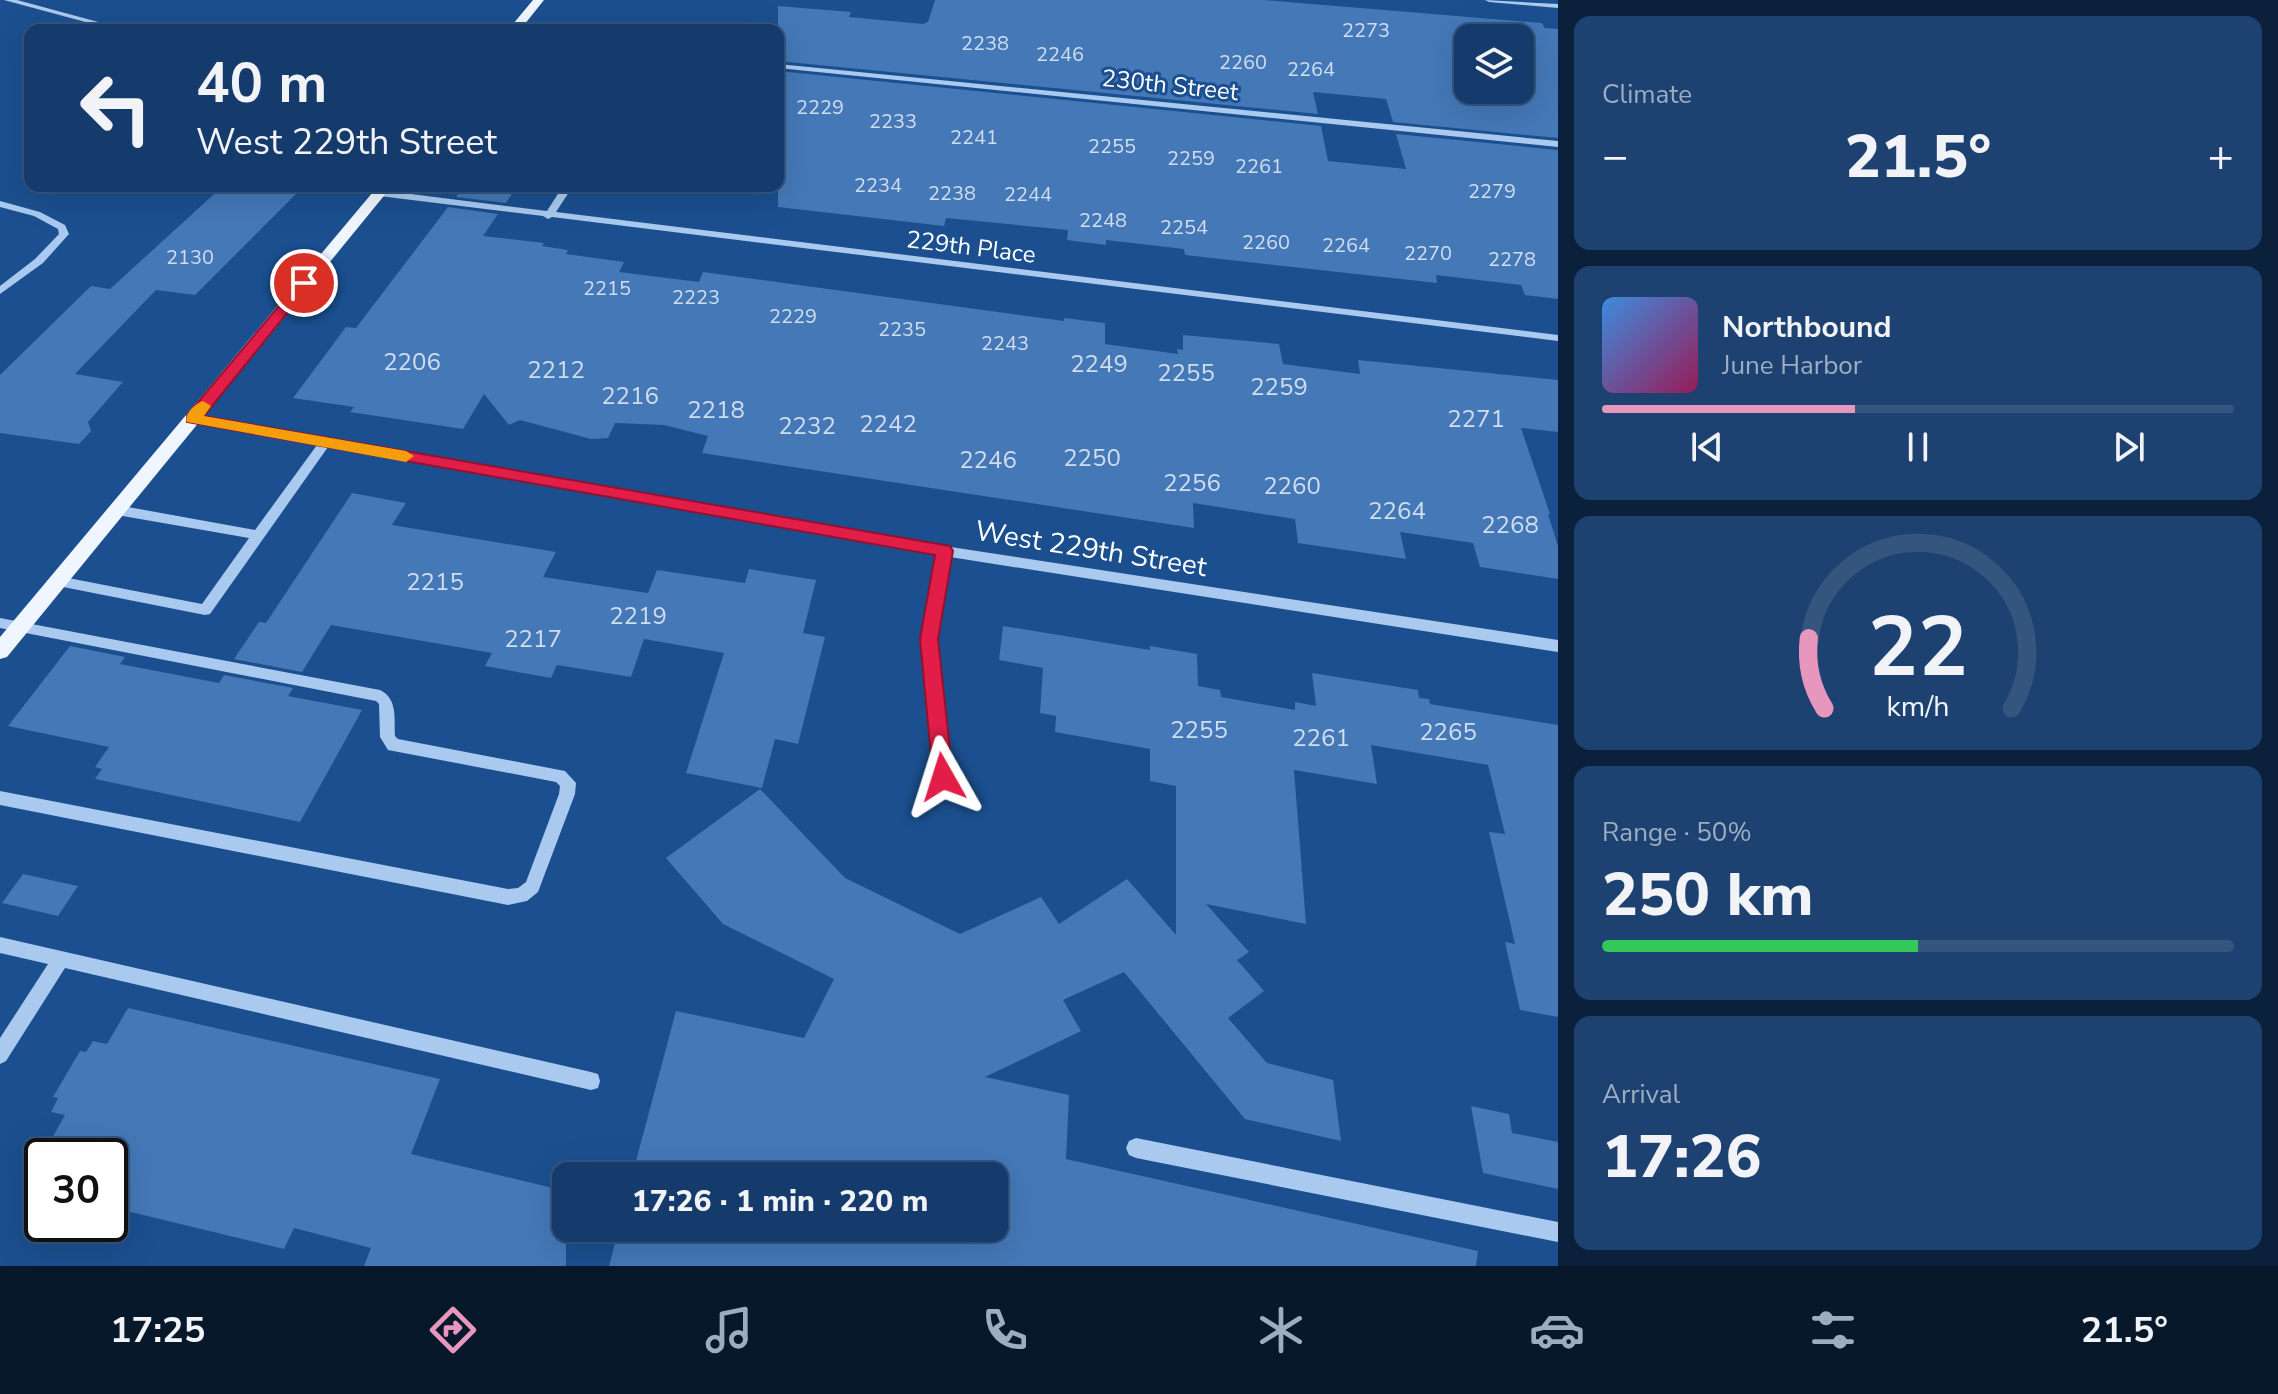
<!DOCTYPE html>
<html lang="en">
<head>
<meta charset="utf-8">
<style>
  :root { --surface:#143b6b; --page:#1d4271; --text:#f1f3f6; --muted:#9dadc1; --line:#33557e; --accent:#e797bd }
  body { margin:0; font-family:"Nunito Sans",sans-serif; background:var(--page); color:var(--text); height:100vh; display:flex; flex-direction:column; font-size:30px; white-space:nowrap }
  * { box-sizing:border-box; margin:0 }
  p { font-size:26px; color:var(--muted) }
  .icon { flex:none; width:44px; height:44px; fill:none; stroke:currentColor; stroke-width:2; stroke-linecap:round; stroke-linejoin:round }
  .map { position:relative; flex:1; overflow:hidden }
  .side { display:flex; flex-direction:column; gap:16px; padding:16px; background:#0b203b; width:720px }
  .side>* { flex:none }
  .guide { position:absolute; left:24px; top:24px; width:760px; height:168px; border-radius:16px; box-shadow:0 8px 32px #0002,0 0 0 2px var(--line); background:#143b6b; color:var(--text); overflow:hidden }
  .tools { position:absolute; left:1454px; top:24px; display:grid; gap:16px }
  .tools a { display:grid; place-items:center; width:80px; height:80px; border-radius:16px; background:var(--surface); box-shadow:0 8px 32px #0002,0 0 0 2px var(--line); font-size:40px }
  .speed { position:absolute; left:24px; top:1138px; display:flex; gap:16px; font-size:40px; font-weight:700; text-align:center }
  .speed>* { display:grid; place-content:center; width:104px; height:104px; border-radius:50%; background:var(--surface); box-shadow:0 8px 32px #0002,0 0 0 2px var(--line); line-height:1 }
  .speed .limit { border:4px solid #111; border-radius:12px; background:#fff; color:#111 }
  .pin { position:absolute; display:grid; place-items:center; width:68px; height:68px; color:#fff; margin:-34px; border:4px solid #fff; border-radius:50%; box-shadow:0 2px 8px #0007 }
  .me { position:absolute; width:88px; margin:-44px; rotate:354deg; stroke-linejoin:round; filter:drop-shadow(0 0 6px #0008) }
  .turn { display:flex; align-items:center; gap:28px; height:168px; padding:0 40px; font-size:36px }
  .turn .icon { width:104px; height:104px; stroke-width:2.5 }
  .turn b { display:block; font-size:56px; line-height:68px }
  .big { font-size:60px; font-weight:800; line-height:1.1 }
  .side .widget { flex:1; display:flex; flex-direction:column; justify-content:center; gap:12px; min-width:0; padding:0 28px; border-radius:16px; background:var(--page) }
  .side .dial { align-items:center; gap:0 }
  .dial svg { height:208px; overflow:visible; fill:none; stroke:var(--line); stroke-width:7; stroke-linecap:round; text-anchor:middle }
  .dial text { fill:var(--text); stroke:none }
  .song { display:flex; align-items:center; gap:24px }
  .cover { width:96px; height:96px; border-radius:12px; background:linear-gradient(135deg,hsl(210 70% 55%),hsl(330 70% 35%)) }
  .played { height:8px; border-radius:4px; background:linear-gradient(90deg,var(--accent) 40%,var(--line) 40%) }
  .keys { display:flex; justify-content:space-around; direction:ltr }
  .heat { display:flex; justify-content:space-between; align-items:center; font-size:44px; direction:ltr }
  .charge { height:12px; border-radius:6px; background:linear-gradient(90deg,#34c759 50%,var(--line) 0) }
  .trip { position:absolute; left:552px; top:1162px; width:456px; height:80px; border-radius:16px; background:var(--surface); box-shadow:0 8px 32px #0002,0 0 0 2px var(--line); font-weight:800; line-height:80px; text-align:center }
  .tabs { display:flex; height:128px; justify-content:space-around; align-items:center; background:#08182b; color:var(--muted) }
  .tabs .icon { width:56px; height:56px }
  .tabs .selected { color:var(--accent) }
  .tabs b { font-size:36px; color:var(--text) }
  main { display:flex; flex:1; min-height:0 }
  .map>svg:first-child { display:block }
  .building { fill:#4478b7; fill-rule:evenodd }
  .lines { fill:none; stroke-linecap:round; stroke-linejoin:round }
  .minor { fill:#a9c9ee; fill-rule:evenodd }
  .major { fill:#f0f6ff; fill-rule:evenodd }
  .route { fill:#e11d48; stroke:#92132f; stroke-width:2 }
  .slow { fill:#f59e0b }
  .labels { text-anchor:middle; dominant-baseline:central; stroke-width:6; stroke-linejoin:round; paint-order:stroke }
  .far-number-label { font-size:20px; fill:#d0dded }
  .far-street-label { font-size:24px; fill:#fff; stroke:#1b4f8f }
  .number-label { font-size:24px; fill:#d0dded }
  .street-label { font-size:28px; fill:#fff; stroke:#1b4f8f }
</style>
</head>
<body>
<main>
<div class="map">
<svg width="1558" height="1266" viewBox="0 0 1558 1266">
  <rect width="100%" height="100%" fill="#1b4f8f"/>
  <!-- building -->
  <g class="building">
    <path d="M935 0H1264L1542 23 1545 28 1558 29V138L1393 122 1386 99 1313 92 1318 114 778 61V6L851 12 849 17 923 24 928 22ZM1468 38H1520V90H1468Z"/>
    <polygon points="778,71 1321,126 1328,161 1406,169 1396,134 1558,150 1558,299 1525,295 1521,285 1436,275 1437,283 1185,255 1184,249 1106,240 1106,245 1067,240 1068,230 946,218 944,226 778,207"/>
    <polygon points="223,186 304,186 195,295 156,290 75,374 123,382 88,422 91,431 79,444 0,433 0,375 91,286 110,289"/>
    <polygon points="463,186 517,186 506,203 456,197"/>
    <polygon points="448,207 498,214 483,236 544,243 542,246 568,250 566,254 624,262 619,272 699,282 703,272 1064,321 1064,318 1105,323 1105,344 1178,354 1177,349 1183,350 1183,335 1279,344 1283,364 1360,374 1358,360 1558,380 1558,432 1521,428 1550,514 1548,514 1558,546 1558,579 1480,567 1473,543 1400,532 1406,559 1298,543 1295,519 1193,503 1194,528 702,453 708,436 664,425 615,423 608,438 591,439 520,420 509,425 484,394 463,429 350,412 354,407 293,398 346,327 356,328"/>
    <polygon points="352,493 406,503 392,525 556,552 543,577 648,593 657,570 745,583 749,569 816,580 803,633 825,637 798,744 775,739 762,788 686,773 724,653 644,639 631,677 557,665 551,678 485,666 492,653 331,625 302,672 234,659 259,622 266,623"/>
    <polygon points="1003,626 1150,650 1150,646 1197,654 1198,686 1220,690 1221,697 1295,710 1295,702 1316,706 1312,673 1418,690 1419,698 1429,699 1430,704 1558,725 1558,1017 1520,1010 1505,942 1515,944 1489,832 1505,834 1488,765 1371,745 1377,784 1294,770 1306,924 1206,904 1249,952 1237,960 1264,991 1228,1018 1267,1063 1333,1080 1341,1141 1245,1119 1124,972 1063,1000 1081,1031 985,1077 1069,1095 1066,1159 1478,1251 1476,1266 609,1266 619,1228 994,1228 994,1176 632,1176 676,1011 804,1038 834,979 723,924 666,858 760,789 845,878 960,934 1041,897 1059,924 1127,879 1176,935 1176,786 1150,781 1150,749 1055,732 1056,716 1040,713 1043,668 999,660"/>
    <polygon points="70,646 125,657 120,664 219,683 224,675 293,688 288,696 362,710 300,822 95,779 102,769 95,767 109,747 8,726"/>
    <polygon points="23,874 78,886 58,916 2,903"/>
    <polygon points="128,1008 440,1079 411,1154 566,1191 566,1266 364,1266 371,1248 294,1228 284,1249 110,1207 110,1156 42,1156 65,1115 51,1112 58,1098 53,1097 80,1051 86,1052 93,1041 107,1044"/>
    <polygon points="1471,1106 1509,1114 1512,1133 1558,1142 1558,1189 1483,1173"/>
  </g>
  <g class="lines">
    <!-- minor -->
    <g class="minor">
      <polygon points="4,0 17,0 128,30 115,30"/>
      <polygon points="1485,0 1558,4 1558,8 1489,2"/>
      <polygon points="778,64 1558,141 1558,147 778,68"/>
      <polygon points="563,186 573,186 556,212 1558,335 1558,341 552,217 548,219 543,216 379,196 374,193 379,190 547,211"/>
      <polygon points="0,201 40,212 65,225 69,234 43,263 0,294 0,286 35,259 59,234 58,229 34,216 0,207"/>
      <polygon points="193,415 944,546 1558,640 1558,652 950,557 936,639 951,777 948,782 943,784 938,782 935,777 922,639 937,555 328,447 210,614 205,615 53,585 51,581 58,576 202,604 249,538 117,515 111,510 112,507 117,505 255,530 317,445 189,422 187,419"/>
      <path d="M0 618 380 690C398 699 394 718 395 736L398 739 565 771 576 783 575 794 538 892 527 901 508 905 0 805V791L508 889 518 888 526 882 559 794 560 786 556 782 388 750 380 737 379 704 376 701 0 628Z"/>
      <polygon points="0,937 591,1072 598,1074 600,1081 598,1088 591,1090 65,968 6,1061 0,1064 0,1038 48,964 0,953"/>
      <polygon points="1136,1138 1558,1222 1558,1242 1136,1158 1129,1155 1126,1148 1129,1141"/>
    </g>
    <!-- major -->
    <g class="major">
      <polygon points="533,0 544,0 520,30 508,30"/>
      <polygon points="378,186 392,186 7,657 0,659 0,637"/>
    </g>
  </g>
  <!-- route -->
  <polygon class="route" points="304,279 311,283 309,286 204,416 950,546 953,551 938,639 953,777 950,783 943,786 936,783 933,777 920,639 935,555 187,422 187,415 300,281"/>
  <!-- slow -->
  <path class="slow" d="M203 401 211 406 204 416 406 451 414 456 406 462 187 422C183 415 196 403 203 401Z"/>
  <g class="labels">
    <!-- far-number labels -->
    <g class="far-number-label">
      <text x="1366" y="30">2273</text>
      <text x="985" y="43">2238</text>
      <text x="1060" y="54">2246</text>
      <text x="1243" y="62">2260</text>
      <text x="1311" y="69">2264</text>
      <text x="820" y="107">2229</text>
      <text x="893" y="121">2233</text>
      <text x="974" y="137">2241</text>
      <text x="1112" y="146">2255</text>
      <text x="1191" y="158">2259</text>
      <text x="1259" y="166">2261</text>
      <text x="878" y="185">2234</text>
      <text x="1492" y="191">2279</text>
      <text x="952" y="193">2238</text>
      <text x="1028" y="194">2244</text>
      <text x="1103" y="220">2248</text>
      <text x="1184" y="227">2254</text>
      <text x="1266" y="242">2260</text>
      <text x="1346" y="245">2264</text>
      <text x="1428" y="253">2270</text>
      <text x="190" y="257">2130</text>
      <text x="1512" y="259">2278</text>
      <text x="607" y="288">2215</text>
      <text x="696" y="297">2223</text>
      <text x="793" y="316">2229</text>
      <text x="902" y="329">2235</text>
      <text x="1005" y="343">2243</text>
    </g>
    <!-- far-street labels -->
    <g class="far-street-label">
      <text transform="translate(1170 85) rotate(6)">230th Street</text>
      <text transform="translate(971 247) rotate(7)">229th Place</text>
    </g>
    <!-- number labels -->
    <g class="number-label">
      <text x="412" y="362">2206</text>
      <text x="1099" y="364">2249</text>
      <text x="556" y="370">2212</text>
      <text x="1186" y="373">2255</text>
      <text x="1279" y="387">2259</text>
      <text x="630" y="396">2216</text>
      <text x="716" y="410">2218</text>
      <text x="1476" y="419">2271</text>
      <text x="888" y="424">2242</text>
      <text x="807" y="426">2232</text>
      <text x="1092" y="458">2250</text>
      <text x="988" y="460">2246</text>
      <text x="1192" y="483">2256</text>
      <text x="1292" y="486">2260</text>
      <text x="1397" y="511">2264</text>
      <text x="1510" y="525">2268</text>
      <text x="435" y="582">2215</text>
      <text x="638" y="616">2219</text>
      <text x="533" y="639">2217</text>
      <text x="1199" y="730">2255</text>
      <text x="1448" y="732">2265</text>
      <text x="1321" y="738">2261</text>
    </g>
    <!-- street labels -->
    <g class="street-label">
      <text transform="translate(1091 549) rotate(9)">West 229th Street</text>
    </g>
  </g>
</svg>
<div class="tools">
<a><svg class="icon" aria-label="layers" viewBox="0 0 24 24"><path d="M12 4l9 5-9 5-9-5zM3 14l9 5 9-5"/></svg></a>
</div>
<div class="speed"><div class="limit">30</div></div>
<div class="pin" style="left:304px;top:283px;background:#d93025"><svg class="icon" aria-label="arrive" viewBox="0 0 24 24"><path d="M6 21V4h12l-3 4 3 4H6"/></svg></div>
<svg class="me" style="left:943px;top:777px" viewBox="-20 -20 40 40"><path d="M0-17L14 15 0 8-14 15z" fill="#e11d48" stroke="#fff" stroke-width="4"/></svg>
<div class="trip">17:26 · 1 min · 220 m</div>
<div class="guide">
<div class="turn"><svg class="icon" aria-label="left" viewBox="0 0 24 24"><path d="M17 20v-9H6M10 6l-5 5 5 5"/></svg><div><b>40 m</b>West 229th Street</div></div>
</div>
</div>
<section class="side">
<div class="widget"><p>Climate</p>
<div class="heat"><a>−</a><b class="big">21.5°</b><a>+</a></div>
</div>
<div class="widget">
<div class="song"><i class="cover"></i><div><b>Northbound</b><p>June Harbor</p></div></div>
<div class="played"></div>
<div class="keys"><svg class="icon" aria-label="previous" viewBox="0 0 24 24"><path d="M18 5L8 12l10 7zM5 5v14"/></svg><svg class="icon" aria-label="pause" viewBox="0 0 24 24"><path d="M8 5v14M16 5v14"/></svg><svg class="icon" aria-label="next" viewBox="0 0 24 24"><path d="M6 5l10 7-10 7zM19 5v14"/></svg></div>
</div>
<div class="widget dial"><svg viewBox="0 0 100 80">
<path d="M14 69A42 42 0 1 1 86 69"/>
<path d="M14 69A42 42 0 0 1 8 42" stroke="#e797bd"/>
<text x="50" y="56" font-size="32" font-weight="700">22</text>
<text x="50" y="72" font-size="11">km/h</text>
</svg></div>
<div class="widget"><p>Range · 50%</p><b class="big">250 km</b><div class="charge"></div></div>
<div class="widget"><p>Arrival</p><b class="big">17:26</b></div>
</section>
</main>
<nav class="tabs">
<b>17:25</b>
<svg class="icon selected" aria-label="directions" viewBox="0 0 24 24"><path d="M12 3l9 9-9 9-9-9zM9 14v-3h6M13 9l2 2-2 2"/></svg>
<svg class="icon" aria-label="music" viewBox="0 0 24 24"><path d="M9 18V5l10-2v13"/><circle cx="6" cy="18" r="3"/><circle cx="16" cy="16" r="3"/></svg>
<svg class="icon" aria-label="phone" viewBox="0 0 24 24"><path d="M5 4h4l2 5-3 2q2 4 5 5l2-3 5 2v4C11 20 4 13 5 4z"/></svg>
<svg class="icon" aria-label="climate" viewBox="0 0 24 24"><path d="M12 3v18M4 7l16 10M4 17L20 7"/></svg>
<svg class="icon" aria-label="car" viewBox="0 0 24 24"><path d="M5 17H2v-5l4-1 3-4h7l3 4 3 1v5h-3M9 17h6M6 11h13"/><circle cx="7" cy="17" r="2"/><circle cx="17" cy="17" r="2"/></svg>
<svg class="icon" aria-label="filters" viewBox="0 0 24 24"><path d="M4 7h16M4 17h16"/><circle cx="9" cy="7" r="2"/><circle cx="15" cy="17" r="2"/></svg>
<b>21.5°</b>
</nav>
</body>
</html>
